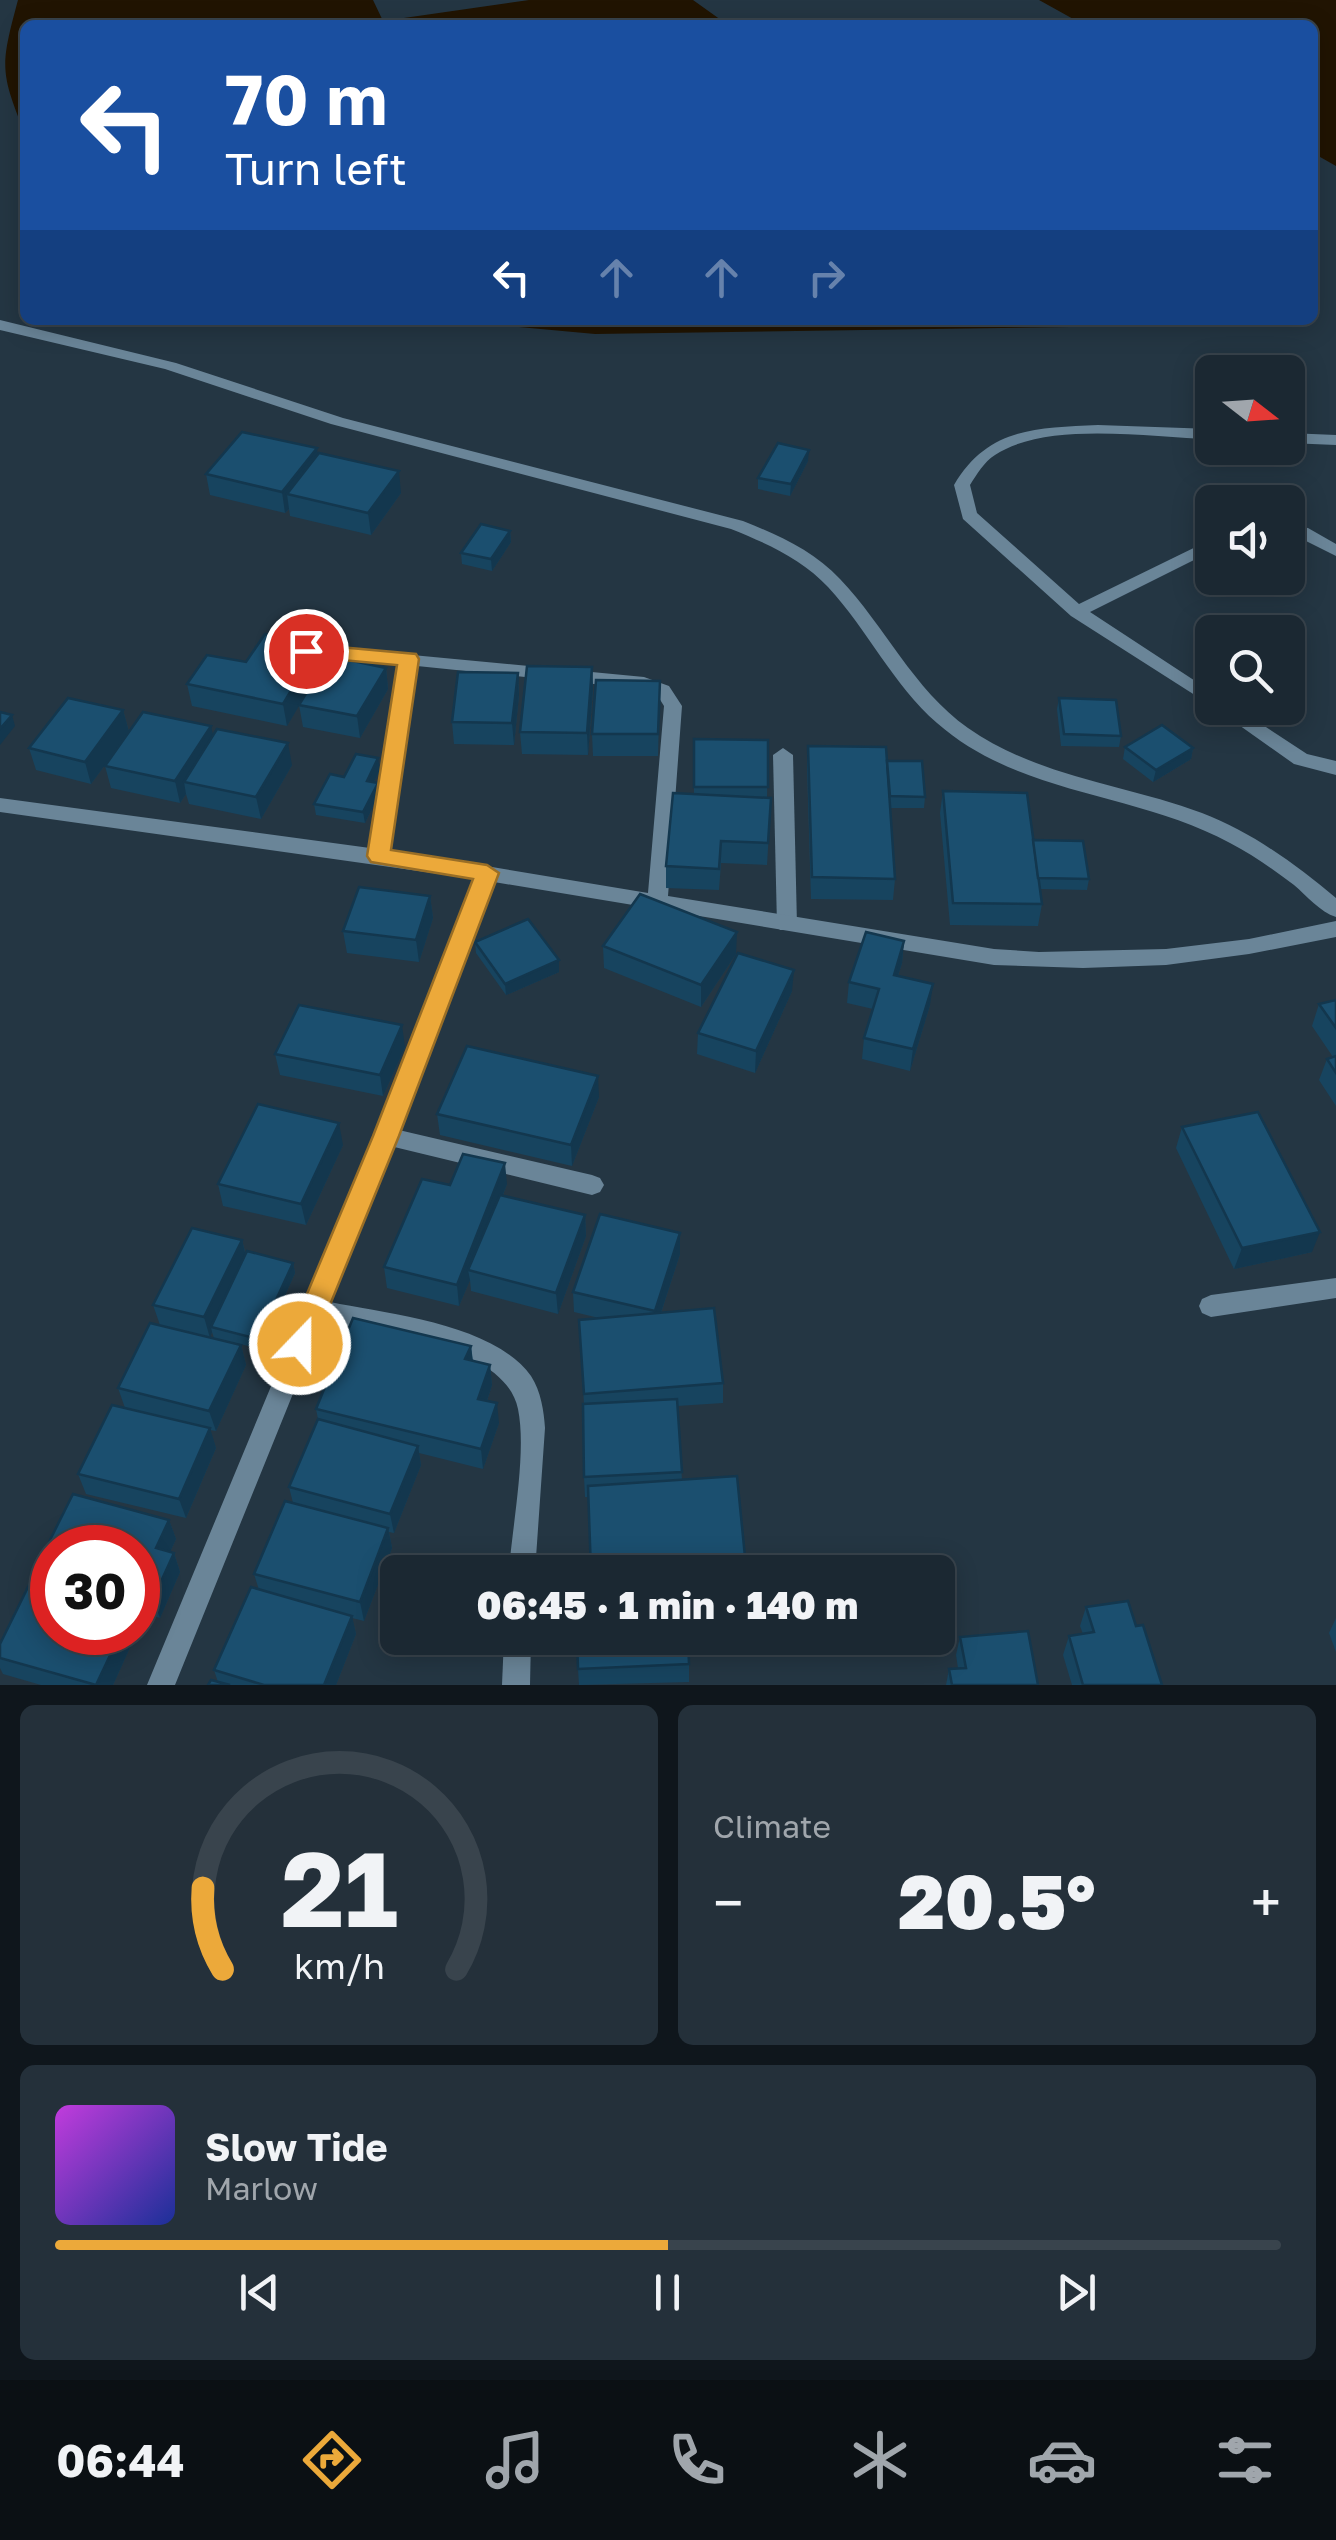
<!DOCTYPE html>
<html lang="en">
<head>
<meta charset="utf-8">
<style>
  :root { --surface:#1b2832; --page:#24303a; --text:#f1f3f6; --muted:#a0a6ac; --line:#39444d; --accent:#eca93a }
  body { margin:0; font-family:"Golos Text",sans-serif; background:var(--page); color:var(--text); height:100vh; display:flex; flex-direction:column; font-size:38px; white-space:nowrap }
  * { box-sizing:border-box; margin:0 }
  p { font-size:32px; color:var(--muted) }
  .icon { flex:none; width:55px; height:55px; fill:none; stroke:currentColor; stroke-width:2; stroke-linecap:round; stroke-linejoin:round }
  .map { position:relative; height:1685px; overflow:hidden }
  .panel { display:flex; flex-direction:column; gap:20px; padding:20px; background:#0f161c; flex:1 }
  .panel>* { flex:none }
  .guide { position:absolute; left:20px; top:20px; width:1298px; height:305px; border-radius:15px; box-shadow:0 5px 25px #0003,0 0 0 2px var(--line); background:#1a4fa0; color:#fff; overflow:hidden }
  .needle { width:65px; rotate:107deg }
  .controls { position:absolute; left:1195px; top:355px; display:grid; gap:20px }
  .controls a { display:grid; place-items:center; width:110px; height:110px; border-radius:15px; background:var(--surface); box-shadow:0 5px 25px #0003,0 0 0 2px var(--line); font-size:50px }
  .speed { position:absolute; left:30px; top:1525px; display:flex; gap:20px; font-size:50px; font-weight:700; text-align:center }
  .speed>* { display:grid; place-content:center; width:130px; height:130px; border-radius:50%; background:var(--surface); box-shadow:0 5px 25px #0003,0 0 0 2px var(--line); line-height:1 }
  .speed .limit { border:15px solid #d22; background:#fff; color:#111 }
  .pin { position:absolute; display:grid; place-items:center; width:85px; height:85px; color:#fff; margin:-42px; border:5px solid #fff; border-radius:50%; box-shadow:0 2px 10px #0007 }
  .me { position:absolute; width:110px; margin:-55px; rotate:22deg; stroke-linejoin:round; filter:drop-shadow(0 0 8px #0008) }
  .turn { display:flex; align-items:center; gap:35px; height:210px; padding:0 40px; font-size:45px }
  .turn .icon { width:130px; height:130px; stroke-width:2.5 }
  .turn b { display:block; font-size:70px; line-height:85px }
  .lanes { display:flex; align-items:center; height:95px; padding:0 40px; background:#0003; justify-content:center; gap:50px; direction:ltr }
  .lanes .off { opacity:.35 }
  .big { font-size:75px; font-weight:800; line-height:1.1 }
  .panel .tile { flex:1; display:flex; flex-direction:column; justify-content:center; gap:15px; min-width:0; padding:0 35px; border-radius:15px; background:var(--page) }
  .panel .dial { align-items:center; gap:0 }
  .dial svg { height:260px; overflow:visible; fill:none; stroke:var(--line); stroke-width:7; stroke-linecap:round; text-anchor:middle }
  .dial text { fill:var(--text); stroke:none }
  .song { display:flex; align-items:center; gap:30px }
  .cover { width:120px; height:120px; border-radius:15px; background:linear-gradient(135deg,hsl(290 70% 55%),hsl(230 70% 35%)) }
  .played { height:10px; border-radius:5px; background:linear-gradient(90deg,var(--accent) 50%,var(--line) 50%) }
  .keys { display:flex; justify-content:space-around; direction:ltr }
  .heat { display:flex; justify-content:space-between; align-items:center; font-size:55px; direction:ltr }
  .panel .tiles { flex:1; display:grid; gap:20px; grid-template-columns:1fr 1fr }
  .tile:last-child { grid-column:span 2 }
  .trip { position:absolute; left:380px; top:1555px; width:575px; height:100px; border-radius:15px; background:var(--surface); box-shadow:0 5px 25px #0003,0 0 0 2px var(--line); font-weight:800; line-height:100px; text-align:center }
  .menu { display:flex; height:160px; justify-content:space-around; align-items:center; background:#0b1014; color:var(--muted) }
  .menu .icon { width:70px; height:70px }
  .menu .on { color:var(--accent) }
  .menu b { font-size:45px; color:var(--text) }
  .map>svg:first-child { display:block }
  .water { fill:#211402 }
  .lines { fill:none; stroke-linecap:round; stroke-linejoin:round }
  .service { fill:#6a8598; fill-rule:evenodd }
  .minor { fill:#6a8598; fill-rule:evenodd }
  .wall { fill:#17445f }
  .shaded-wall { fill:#13374e }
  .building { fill:#1b4f6f; stroke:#13374e; stroke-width:2.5 }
  .route { fill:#eca93a; stroke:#996e26; stroke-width:2.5 }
</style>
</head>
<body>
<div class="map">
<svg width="1336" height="1685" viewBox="0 0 1336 1685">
  <rect width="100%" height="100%" fill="#243643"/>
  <!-- water -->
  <g class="water">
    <path d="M18 0H373L383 21 529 0H693L728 25H25V134C0 71 0 67 18 0Z"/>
    <polygon points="1039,0 1336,0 1336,166 1313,153 1312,25 1084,25"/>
    <polygon points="445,320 1134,320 1143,326 595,334"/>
  </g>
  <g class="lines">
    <!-- service -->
    <g class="service">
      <path d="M1098 425 1212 429V439C1151 438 1048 420 995 455 984 462 977 474 970 485L977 513 1079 604 1212 539V551L1090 612 1212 692V706L1071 616 963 519 954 485C988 427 1037 428 1098 425Z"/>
      <polygon points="1288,433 1336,435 1336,445 1288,443"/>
      <polygon points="1288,525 1308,528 1336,544 1336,556 1298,537 1288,535"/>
      <polygon points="1215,708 1237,708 1307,754 1336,761 1336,775 1294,764"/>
      <polygon points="783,748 793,755 797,925 794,930 780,930 777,925 773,755"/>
      <polygon points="386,1127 592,1175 600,1178 604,1185 600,1192 592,1195 386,1145 378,1143 375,1136 378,1129"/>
      <polygon points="1336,1278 1336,1298 1211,1317 1202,1313 1199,1306 1202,1299 1211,1295"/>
    </g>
    <!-- minor -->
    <g class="minor">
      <path d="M0 320 176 363 343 418 743 521C778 535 814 551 840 579 885 626 913 689 968 728 1038 777 1124 784 1202 813 1252 832 1295 864 1336 898V917C1320 912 1307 896 1294 885 1274 870 1253 855 1230 843 1137 792 1020 796 937 723 893 685 868 630 828 587 802 559 766 543 731 529L331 424 165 369 0 330Z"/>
      <path d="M296 644 644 677 669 686 682 706 668 896 994 949 1039 952 1166 949 1249 939 1336 921V937L1249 954 1166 965 1083 968 994 965 494 882 330 1302C389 1314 494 1324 531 1376 541 1391 544 1412 545 1428L535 1572H509C512 1526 527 1453 518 1409 505 1344 376 1332 322 1322L175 1685H147L375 1136 475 879 0 812V798L370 848 399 664 290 654 287 650ZM417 666 643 689 659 698 664 706 648 893 390 850Z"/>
      <polygon points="504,1638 531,1638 530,1685 502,1685"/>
    </g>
  </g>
  <!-- wall -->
  <g class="wall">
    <polygon points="318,455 401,493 371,535 290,516 289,509 285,513 210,495 206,474"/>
    <polygon points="808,461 790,496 758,489 758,478"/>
    <polygon points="510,531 511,542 492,571 462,564 461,553"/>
    <polygon points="246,662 386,668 388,689 360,738 303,727 299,705 287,726 192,706 187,684"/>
    <polygon points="592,667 593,689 588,755 522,754 520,732"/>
    <polygon points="518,673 519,695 514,745 454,744 452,722"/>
    <polygon points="660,681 658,756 593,756 592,734"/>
    <polygon points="1059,698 1121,736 1119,747 1061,746 1057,709"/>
    <polygon points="123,710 129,732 91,784 36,770 29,748"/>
    <polygon points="213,735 292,765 261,819 189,804 186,794 180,803 111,788 105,766"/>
    <polygon points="694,739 768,740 767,798 771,798 767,865 721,863 719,890 666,888 666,866 694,794"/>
    <polygon points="808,746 887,762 925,797 924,808 890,808 895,879 893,900 811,899 807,768"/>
    <polygon points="1125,747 1193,748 1191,759 1153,782 1123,759"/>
    <polygon points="380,770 374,782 378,783 379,794 365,823 316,815 314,804 344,777"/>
    <polygon points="943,791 1033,840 1089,879 1087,890 1040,889 1042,904 1038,926 950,925 940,813"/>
    <polygon points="430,896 433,918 419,962 347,953 343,931"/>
    <polygon points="904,941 902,963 898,976 930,1005 910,1071 862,1059 864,1038 873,1009 847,1003 849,982"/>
    <polygon points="475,942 559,972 506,995 476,953"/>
    <polygon points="603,946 736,954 701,1007 604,968"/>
    <polygon points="792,991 755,1073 697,1054 698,1033"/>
    <polygon points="1336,1000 1336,1106 1319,1080 1327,1059 1333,1057 1312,1026 1319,1004"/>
    <polygon points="405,1047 383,1096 280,1075 275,1054"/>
    <polygon points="599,1097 572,1166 440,1135 437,1114"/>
    <polygon points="1182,1127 1312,1252 1234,1269 1176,1148"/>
    <polygon points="343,1145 306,1225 223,1206 218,1184"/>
    <polygon points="507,1184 503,1195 585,1215 586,1236 558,1314 471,1291 470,1280 459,1306 387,1288 384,1267"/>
    <polygon points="680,1233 680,1254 661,1313 723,1383 723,1403 677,1406 682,1480 746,1567 745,1572 591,1572 588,1497 585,1497 584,1477 584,1404 579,1320 599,1318 574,1312 573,1292"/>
    <polygon points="242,1240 246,1255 293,1263 295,1273 261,1349 214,1338 212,1332 210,1337 241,1345 246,1365 216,1431 210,1430 216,1448 186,1518 86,1494 78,1474 125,1408 118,1388 160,1325 153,1305"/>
    <polygon points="471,1346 473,1361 490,1365 492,1385 487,1401 499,1423 483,1469 419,1453 421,1465 394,1533 389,1532 392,1548 364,1621 352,1618 356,1634 336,1685 208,1685 218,1682 214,1670 259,1590 254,1574 293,1503 289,1487 318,1419 316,1409"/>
    <polygon points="73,1494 169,1520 176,1539 170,1552 174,1553 180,1572 160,1618 138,1611 138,1548 52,1548 52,1588 45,1586 36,1568"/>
    <polygon points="1086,1607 1136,1626 1162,1685 1072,1685 1063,1655 1069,1636 1083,1634 1080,1626"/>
    <polygon points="1336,1618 1336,1652 1329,1633"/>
    <polygon points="52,1632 137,1632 113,1685 41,1685 3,1674 0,1668 0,1644"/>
    <polygon points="960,1637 1038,1685 946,1685 949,1669 958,1668 956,1655"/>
    <polygon points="689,1664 689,1682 579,1685 578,1669"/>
  </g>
  <!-- shaded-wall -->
  <g class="shaded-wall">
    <polygon points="317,448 320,470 287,494 289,509 285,513 282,492"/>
    <polygon points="809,450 808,461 790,496 791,484"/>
    <polygon points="399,471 401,493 371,535 368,513"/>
    <polygon points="510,531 511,542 492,571 491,559"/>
    <polygon points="319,644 323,666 287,726 283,704"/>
    <polygon points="592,667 593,689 588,755 587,733"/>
    <polygon points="386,668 388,689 360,738 357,716"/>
    <polygon points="518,673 519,695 514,745 512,723"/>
    <polygon points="123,710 129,732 91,784 85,762"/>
    <polygon points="12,715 15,726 0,745 0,729"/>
    <polygon points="211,726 216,748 184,782 186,794 180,803 175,781"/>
    <polygon points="288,743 292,765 261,819 256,797"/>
    <polygon points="1193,748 1191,759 1153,782 1156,770"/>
    <polygon points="378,758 380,770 369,792 367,781"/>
    <polygon points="378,783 379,794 365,823 363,812"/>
    <polygon points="430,896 433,918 419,962 416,940"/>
    <polygon points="737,932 736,954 701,1007 701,985"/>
    <polygon points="904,941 902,963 891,997 894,975"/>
    <polygon points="559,960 559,972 506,995 505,984"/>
    <polygon points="794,970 792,991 755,1073 756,1051"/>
    <polygon points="933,984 930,1005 910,1071 913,1049"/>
    <polygon points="402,1025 405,1047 383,1096 380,1075"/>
    <polygon points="598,1076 599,1097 572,1166 571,1145"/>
    <polygon points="339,1123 343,1145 306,1225 301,1204"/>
    <polygon points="505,1163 507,1184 473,1272 468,1270 470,1280 459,1306 457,1285"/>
    <polygon points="585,1215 586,1236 558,1314 556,1293"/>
    <polygon points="1320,1232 1312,1252 1234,1269 1242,1248"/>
    <polygon points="680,1233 680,1254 655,1331 655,1311"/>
    <polygon points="242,1240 247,1261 211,1327 212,1332 210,1338 204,1317"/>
    <polygon points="293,1263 295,1273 261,1349 258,1339"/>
    <polygon points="241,1345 246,1365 216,1431 209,1411"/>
    <polygon points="471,1346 473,1366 465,1359"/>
    <polygon points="490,1365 492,1385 481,1419 478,1399"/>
    <polygon points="497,1403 499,1423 483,1469 481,1449"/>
    <polygon points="210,1428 216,1448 186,1518 179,1499"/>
    <polygon points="418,1446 421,1465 394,1533 390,1514"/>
    <polygon points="169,1520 176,1539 163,1567 156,1548"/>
    <polygon points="388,1528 392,1548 364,1621 360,1602"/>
    <polygon points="174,1553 180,1572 160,1618 153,1599"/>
    <polygon points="352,1616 356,1634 336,1685 324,1685"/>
    <polygon points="121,1632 137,1632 113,1685 96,1685"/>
  </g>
  <!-- building -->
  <g class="building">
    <polygon points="242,432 317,448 282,492 206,474"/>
    <polygon points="778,443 809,450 791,484 758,478"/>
    <polygon points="319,453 399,471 368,513 287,494"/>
    <polygon points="481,524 510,531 491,559 461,553"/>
    <polygon points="265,634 319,644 283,704 187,684 207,655 246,662"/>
    <polygon points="329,656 386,668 357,716 299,705"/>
    <polygon points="527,666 592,667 587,733 520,732"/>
    <polygon points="458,672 518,673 512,723 452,722"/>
    <polygon points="596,680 660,681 658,734 592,734"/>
    <polygon points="68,698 123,710 85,762 29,748"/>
    <polygon points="1059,698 1116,700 1121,736 1064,734"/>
    <polygon points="0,712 12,715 0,729"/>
    <polygon points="143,712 211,726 175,781 105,766"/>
    <polygon points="1162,725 1193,748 1156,770 1125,747"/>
    <polygon points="217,729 288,743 256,797 184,782"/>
    <polygon points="694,739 768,740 768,787 694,787"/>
    <polygon points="808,746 886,747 895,879 812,877"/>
    <polygon points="356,754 378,758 367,781 378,783 363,812 314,804 330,774 344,777"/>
    <polygon points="887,761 922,761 925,797 890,796"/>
    <polygon points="943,791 1027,793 1042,904 953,903"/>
    <polygon points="673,793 771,798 768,843 721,841 719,869 666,866"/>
    <polygon points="1033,840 1083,841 1089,879 1038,878"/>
    <polygon points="359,887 430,896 416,940 343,931"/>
    <polygon points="640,894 737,932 701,985 603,946"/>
    <polygon points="528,919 559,960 505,984 475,942"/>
    <polygon points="866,932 904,941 894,975 933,984 913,1049 864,1038 879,989 849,982"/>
    <polygon points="738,953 794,970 756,1051 698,1033"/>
    <polygon points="1336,1000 1336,1028 1319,1004"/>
    <polygon points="299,1005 402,1025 380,1075 275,1054"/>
    <polygon points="467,1046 598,1076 571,1145 437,1114"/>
    <polygon points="1336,1056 1336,1073 1327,1059"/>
    <polygon points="258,1104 339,1123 301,1204 218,1184"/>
    <polygon points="1258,1112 1320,1232 1242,1248 1182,1127"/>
    <polygon points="463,1154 505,1163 457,1285 384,1267 422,1179 450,1185"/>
    <polygon points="500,1195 585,1215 556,1293 468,1270"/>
    <polygon points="600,1214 680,1233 655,1311 573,1292"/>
    <polygon points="192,1228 242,1240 204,1317 153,1305"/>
    <polygon points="247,1251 293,1263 258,1339 211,1327"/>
    <polygon points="714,1308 723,1383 584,1394 579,1320"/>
    <polygon points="353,1318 471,1346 465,1359 490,1365 478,1399 497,1403 481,1449 316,1409"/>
    <polygon points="150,1323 241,1345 209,1411 118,1388"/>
    <polygon points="677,1399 682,1472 584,1477 583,1404"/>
    <polygon points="112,1405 210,1428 179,1499 78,1474"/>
    <polygon points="318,1419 418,1446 390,1514 289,1487"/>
    <polygon points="737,1476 746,1567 650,1572 591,1572 588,1486"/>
    <polygon points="73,1494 169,1520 156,1548 174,1553 153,1599 138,1595 138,1548 52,1548 52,1572 36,1568"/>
    <polygon points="285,1501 388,1528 360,1602 254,1574"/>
    <polygon points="30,1583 52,1589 52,1632 121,1632 96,1685 0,1658 0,1644"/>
    <polygon points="251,1587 352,1616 324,1685 264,1685 214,1670"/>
    <polygon points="1128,1601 1136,1626 1143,1625 1162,1685 1083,1685 1069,1636 1094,1632 1086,1607"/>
    <polygon points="1028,1631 1038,1685 952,1685 949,1669 966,1668 960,1637"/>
    <polygon points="577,1638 688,1638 689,1664 578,1669"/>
    <polygon points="211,1680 230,1685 208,1685"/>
  </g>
  <!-- route -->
  <polygon class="route" points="306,644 416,654 419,659 391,850 487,865 499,873 399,1136 314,1344 310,1352 300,1356 290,1352 286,1344 373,1136 473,879 371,862 367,856 397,665 299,656 296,651"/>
</svg>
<div class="controls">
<a><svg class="needle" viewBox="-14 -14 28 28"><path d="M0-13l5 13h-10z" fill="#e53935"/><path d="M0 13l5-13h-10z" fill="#a0a6ac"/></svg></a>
<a><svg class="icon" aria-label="sound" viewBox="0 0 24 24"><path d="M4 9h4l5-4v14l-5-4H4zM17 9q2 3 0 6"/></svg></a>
<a><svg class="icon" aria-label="search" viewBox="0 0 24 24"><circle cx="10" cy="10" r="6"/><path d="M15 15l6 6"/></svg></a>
</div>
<div class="speed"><div class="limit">30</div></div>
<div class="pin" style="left:306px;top:651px;background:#d93025"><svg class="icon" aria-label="arrive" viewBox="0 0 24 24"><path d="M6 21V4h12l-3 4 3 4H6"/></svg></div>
<svg class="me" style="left:300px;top:1344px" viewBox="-20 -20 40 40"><circle r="17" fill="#eca93a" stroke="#fff" stroke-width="3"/><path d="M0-11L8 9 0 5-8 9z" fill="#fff"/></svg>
<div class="trip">06:45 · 1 min · 140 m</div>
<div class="guide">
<div class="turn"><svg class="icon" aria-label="left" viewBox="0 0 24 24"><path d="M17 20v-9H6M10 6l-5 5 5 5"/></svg><div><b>70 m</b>Turn left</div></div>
<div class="lanes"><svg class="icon" aria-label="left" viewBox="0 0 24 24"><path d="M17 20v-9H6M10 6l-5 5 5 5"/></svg><svg class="icon off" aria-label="ahead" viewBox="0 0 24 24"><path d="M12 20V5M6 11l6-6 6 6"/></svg><svg class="icon off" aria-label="ahead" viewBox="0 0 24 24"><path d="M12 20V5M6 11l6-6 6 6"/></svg><svg class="icon off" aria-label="right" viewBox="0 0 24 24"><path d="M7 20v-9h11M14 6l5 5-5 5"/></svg></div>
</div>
</div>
<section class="panel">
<div class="tiles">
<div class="tile dial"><svg viewBox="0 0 100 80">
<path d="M14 69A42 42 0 1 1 86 69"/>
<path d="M14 69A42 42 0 0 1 8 44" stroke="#eca93a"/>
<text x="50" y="56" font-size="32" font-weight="700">21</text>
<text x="50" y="72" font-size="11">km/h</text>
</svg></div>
<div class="tile"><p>Climate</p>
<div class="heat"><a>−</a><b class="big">20.5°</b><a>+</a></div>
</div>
<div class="tile">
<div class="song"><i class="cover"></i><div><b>Slow Tide</b><p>Marlow</p></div></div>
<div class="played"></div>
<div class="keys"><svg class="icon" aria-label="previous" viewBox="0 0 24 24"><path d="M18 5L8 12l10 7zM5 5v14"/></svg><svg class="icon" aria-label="pause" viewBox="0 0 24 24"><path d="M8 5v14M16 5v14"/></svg><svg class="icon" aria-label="next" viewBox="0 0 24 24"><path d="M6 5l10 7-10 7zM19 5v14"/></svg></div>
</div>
</div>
</section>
<nav class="menu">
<b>06:44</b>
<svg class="icon on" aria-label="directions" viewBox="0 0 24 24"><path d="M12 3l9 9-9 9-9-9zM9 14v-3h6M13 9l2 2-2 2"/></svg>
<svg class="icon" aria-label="music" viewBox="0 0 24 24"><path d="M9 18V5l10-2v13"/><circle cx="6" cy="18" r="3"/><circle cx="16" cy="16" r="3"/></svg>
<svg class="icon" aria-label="phone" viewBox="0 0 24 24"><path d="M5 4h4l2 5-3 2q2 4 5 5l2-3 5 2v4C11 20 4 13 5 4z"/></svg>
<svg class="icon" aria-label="climate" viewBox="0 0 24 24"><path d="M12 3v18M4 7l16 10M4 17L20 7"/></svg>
<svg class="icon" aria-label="car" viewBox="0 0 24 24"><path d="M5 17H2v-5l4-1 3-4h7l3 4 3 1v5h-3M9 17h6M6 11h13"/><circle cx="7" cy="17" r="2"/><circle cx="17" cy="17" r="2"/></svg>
<svg class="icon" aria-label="filters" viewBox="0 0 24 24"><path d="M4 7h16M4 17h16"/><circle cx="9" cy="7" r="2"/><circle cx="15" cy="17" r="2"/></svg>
</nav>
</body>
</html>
